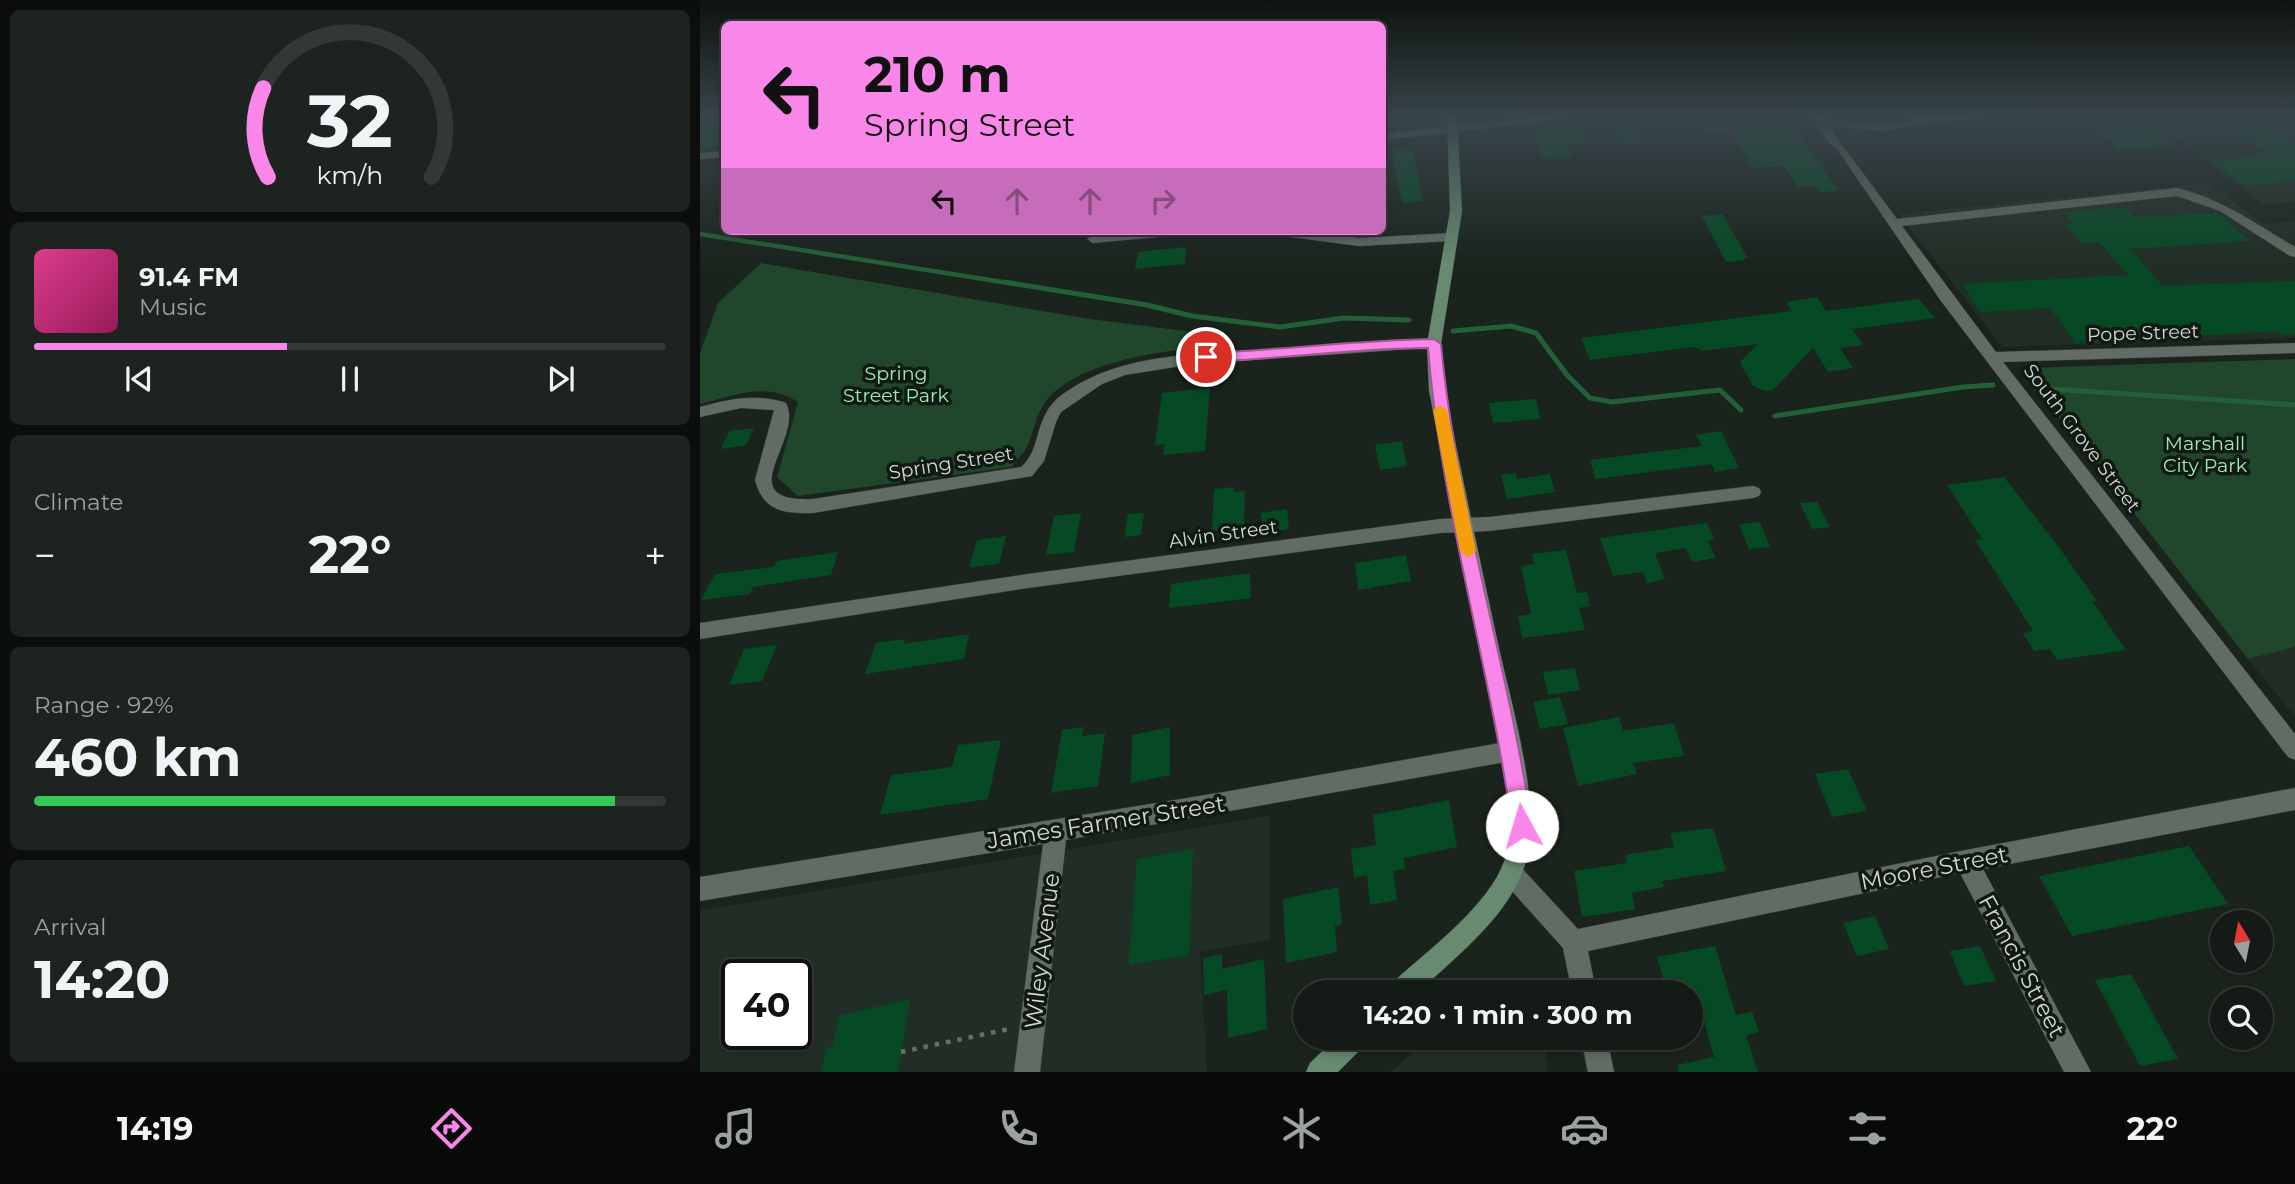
<!DOCTYPE html>
<html lang="en">
<head>
<meta charset="utf-8">
<style>
  :root { --surface:#141a15; --page:#1d231e; --text:#f1f3f6; --muted:#9da1a0; --line:#333834; --accent:#f987e9 }
  body { margin:0; font-family:Montserrat,sans-serif; background:var(--page); color:var(--text); height:100vh; display:flex; flex-direction:column; font-size:26px; white-space:nowrap }
  * { box-sizing:border-box; margin:0 }
  p { font-size:23px; color:var(--muted) }
  .icon { flex:none; width:38px; height:38px; fill:none; stroke:currentColor; stroke-width:2; stroke-linecap:round; stroke-linejoin:round }
  .map { position:relative; flex:1; overflow:hidden }
  .panel { display:flex; flex-direction:column; gap:10px; padding:10px; background:#0b0e0c; width:700px }
  .panel>* { flex:none }
  .hud { position:absolute; left:21px; top:21px; width:665px; height:214px; border-radius:10px; box-shadow:0 4px 10px #0003,0 0 0 2px var(--line); background:#f987e9; color:#111; overflow:hidden }
  .needle { width:46px; rotate:350deg }
  .buttons { position:absolute; left:1510px; top:910px; display:grid; gap:14px }
  .buttons a { display:grid; place-items:center; width:63px; height:63px; border-radius:50%; background:var(--surface); box-shadow:0 4px 10px #0003,0 0 0 2px var(--line); font-size:35px }
  .speed { position:absolute; left:21px; top:959px; display:flex; gap:14px; font-size:35px; font-weight:700; text-align:center }
  .speed>* { display:grid; place-content:center; width:91px; height:91px; border-radius:50%; background:var(--surface); box-shadow:0 4px 10px #0003,0 0 0 2px var(--line); line-height:1 }
  .speed .limit { border:4px solid #111; border-radius:10px; background:#fff; color:#111 }
  .pin { position:absolute; display:grid; place-items:center; width:60px; height:60px; color:#fff; margin:-30px; border:4px solid #fff; border-radius:50%; box-shadow:0 2px 7px #0007 }
  .me { position:absolute; width:77px; margin:-38px; rotate:354deg; stroke-linejoin:round; filter:drop-shadow(0 0 5px #0008) }
  .turn { display:flex; align-items:center; gap:24px; height:147px; padding:0 28px; font-size:32px }
  .turn .icon { width:91px; height:91px; stroke-width:2.5 }
  .turn b { display:block; font-size:49px; line-height:60px }
  .lanes { display:flex; align-items:center; height:66px; padding:0 28px; background:#0003; justify-content:center; gap:35px; direction:ltr }
  .lanes .off { opacity:.35 }
  .big { font-size:52px; font-weight:700; line-height:1.1 }
  .panel .widget { flex:1; display:flex; flex-direction:column; justify-content:center; gap:10px; min-width:0; padding:0 24px; border-radius:10px; background:var(--page) }
  .panel .dial { align-items:center; gap:0 }
  .dial svg { height:182px; overflow:visible; fill:none; stroke:var(--line); stroke-width:7; stroke-linecap:round; text-anchor:middle }
  .dial text { fill:var(--text); stroke:none }
  .song { display:flex; align-items:center; gap:21px }
  .cover { width:84px; height:84px; border-radius:10px; background:linear-gradient(135deg,hsl(330 70% 55%),hsl(330 70% 35%)) }
  .played { height:7px; border-radius:4px; background:linear-gradient(90deg,var(--accent) 40%,var(--line) 40%) }
  .keys { display:flex; justify-content:space-around; direction:ltr }
  .heat { display:flex; justify-content:space-between; align-items:center; font-size:38px; direction:ltr }
  .charge { height:10px; border-radius:5px; background:linear-gradient(90deg,#34c759 92%,var(--line) 0) }
  .trip { position:absolute; left:593px; top:980px; width:410px; height:70px; border-radius:35px; background:var(--surface); box-shadow:0 4px 10px #0003,0 0 0 2px var(--line); font-weight:700; line-height:70px; text-align:center }
  .tabs { display:flex; height:112px; justify-content:space-around; align-items:center; background:#080a08; color:var(--muted) }
  .tabs .icon { width:49px; height:49px }
  .tabs .active { color:var(--accent) }
  .tabs b { font-size:32px; color:var(--text) }
  main { display:flex; flex:1; min-height:0 }
  .map>svg:first-child { display:block }
  .built { fill:#212e25; fill-rule:evenodd }
  .green { fill:#20462c }
  .lines { fill:none; stroke-linecap:round; stroke-linejoin:round }
  .stream-far1 { stroke:#236039; stroke-width:4.5 }
  .stream { stroke:#236039; stroke-width:5 }
  .building { fill:#064a25 }
  .street-casing { stroke:#363d38; stroke-width:1 }
  .secondary-casing { stroke:#363d38; stroke-width:1 }
  .path { stroke:#676f69; stroke-width:4.5; stroke-dasharray:4.5 7; stroke-linecap:butt }
  .street { fill:#626c64; fill-rule:evenodd }
  .secondary { fill:#678a71; fill-rule:evenodd }
  .route { fill:#f987e9; stroke:#a25897; stroke-width:2 }
  .slow { fill:#f59e0b }
  .labels { text-anchor:middle; dominant-baseline:central; stroke-width:7; stroke-linejoin:round; paint-order:stroke }
  .street-label { font-size:19px; fill:#d2d8d3; stroke:#111913 }
  .park-label { font-size:19px; fill:#97eeb1; stroke:#111913 }
  .near-street-label { font-size:23px; fill:#d2d8d3; stroke:#111913 }
</style>
</head>
<body>
<main>
<section class="panel">
<div class="widget dial"><svg viewBox="0 0 100 80">
<path d="M14 69A42 42 0 1 1 86 69"/>
<path d="M14 69A42 42 0 0 1 12 30" stroke="#f987e9"/>
<text x="50" y="56" font-size="32" font-weight="700">32</text>
<text x="50" y="72" font-size="11">km/h</text>
</svg></div>
<div class="widget">
<div class="song"><i class="cover"></i><div><b>91.4 FM</b><p>Music</p></div></div>
<div class="played"></div>
<div class="keys"><svg class="icon" aria-label="previous" viewBox="0 0 24 24"><path d="M18 5L8 12l10 7zM5 5v14"/></svg><svg class="icon" aria-label="pause" viewBox="0 0 24 24"><path d="M8 5v14M16 5v14"/></svg><svg class="icon" aria-label="next" viewBox="0 0 24 24"><path d="M6 5l10 7-10 7zM19 5v14"/></svg></div>
</div>
<div class="widget"><p>Climate</p>
<div class="heat"><a>−</a><b class="big">22°</b><a>+</a></div>
</div>
<div class="widget"><p>Range · 92%</p><b class="big">460 km</b><div class="charge"></div></div>
<div class="widget"><p>Arrival</p><b class="big">14:20</b></div>
</section>
<div class="map">
<svg width="1595" height="1072" viewBox="0 0 1595 1072">
  <rect width="100%" height="100%" fill="#1a231c"/>
  <!-- built -->
  <g class="built">
    <polygon points="1447,116 1595,116 1595,202 1564,204"/>
    <polygon points="1508,183 1563,224 1595,221 1595,338 1302,347 1199,214"/>
    <polygon points="1595,647 1595,717 1548,659"/>
    <path d="M569 816 570 940 500 952 507 1072H0V910ZM37 975H96V1034H37Z"/>
    <polygon points="833,978 835,992 774,992 779,987"/>
    <polygon points="727,1038 843,1038 848,1072 691,1072"/>
  </g>
  <!-- green -->
  <g class="green">
    <path d="M61 263 390 319 509 334 496 348C453 352 375 364 346 401 336 415 334 430 328 445 324 453 317 460 312 467L98 496 77 477 98 402C65 381 35 396 0 404V353L18 303Z"/>
    <polygon points="1595,359 1595,647 1548,659 1323,371 1328,368"/>
  </g>
  <g class="lines">
    <!-- stream-far1 -->
    <polyline class="stream-far1" points="0,234 315,284"/>
    <!-- stream -->
    <g class="stream">
      <polyline points="304,282 447,305 492,316 580,327 644,318 709,320"/>
      <polyline points="753,331 811,326 836,333 867,375 890,398 912,402 1020,390 1041,410"/>
      <polyline points="1336,388 1595,405"/>
      <polyline points="1075,416 1263,387 1293,385"/>
    </g>
  </g>
  <!-- building -->
  <g class="building">
    <polygon points="995,116 1084,118 1104,140 1139,191 1121,192 1116,186 1097,187 1084,166 1053,168 1031,130 1008,133"/>
    <polygon points="1517,116 1554,116 1595,144 1595,181 1545,186 1510,160 1570,154"/>
    <polygon points="934,122 945,142 925,144 914,124"/>
    <polygon points="878,126 887,143 867,145 872,156 844,159 833,137 837,137 834,129"/>
    <polygon points="24,127 24,133 13,149 0,150 0,130"/>
    <polygon points="1456,128 1477,145 1419,151 1397,133"/>
    <polygon points="713,148 722,201 702,203 691,150"/>
    <polygon points="1425,207 1434,217 1517,213 1549,241 1430,249 1463,286 1595,281 1595,334 1582,335 1578,331 1376,343 1350,308 1281,312 1262,284 1429,275 1398,242 1383,243 1365,224 1374,224 1363,212"/>
    <polygon points="1022,214 1048,258 1044,258 1045,260 1026,262 1002,216"/>
    <polygon points="486,247 485,264 435,269 438,252"/>
    <polygon points="1117,297 1126,311 1219,299 1235,318 1152,329 1163,345 1140,348 1153,368 1128,372 1113,348 1073,390 1064,391 1053,386 1040,362 1058,344 1003,351 994,347 890,360 881,338 1092,311 1086,302"/>
    <polygon points="510,388 505,451 463,455 465,444 455,445 462,393"/>
    <polygon points="836,399 840,419 793,423 789,403"/>
    <polygon points="54,428 46,445 21,449 29,431"/>
    <polygon points="1021,431 1039,468 1015,472 1012,464 895,479 890,460 1002,446 996,435"/>
    <polygon points="702,441 707,466 680,470 675,445"/>
    <polygon points="816,473 817,479 850,474 855,492 807,499 801,475"/>
    <polygon points="1304,477 1358,546 1397,601 1392,601 1426,650 1357,660 1350,649 1334,651 1323,633 1333,631 1275,540 1282,539 1247,485"/>
    <polygon points="534,487 534,492 545,491 544,527 512,531 514,489"/>
    <polygon points="1117,502 1130,527 1112,529 1100,503"/>
    <polygon points="587,509 589,529 562,533 561,513"/>
    <polygon points="381,513 374,552 346,555 354,516"/>
    <polygon points="444,513 441,535 424,537 428,514"/>
    <polygon points="1060,522 1070,547 1049,549 1039,524"/>
    <polygon points="1007,523 1014,539 1008,541 1016,558 992,562 986,548 955,553 965,579 947,583 943,572 913,576 900,538"/>
    <polygon points="306,536 299,564 269,567 277,540"/>
    <polygon points="866,550 877,593 887,592 890,606 879,608 885,630 822,638 818,616 831,614 821,566 834,564 832,554"/>
    <polygon points="138,552 131,575 53,587 50,594 1,600 15,574 74,567 77,561"/>
    <polygon points="706,555 711,581 658,590 655,563"/>
    <polygon points="550,573 551,598 469,608 471,584"/>
    <polygon points="269,634 264,659 165,674 176,643 205,639 204,644"/>
    <polygon points="77,645 62,681 29,685 44,649"/>
    <polygon points="875,668 880,690 848,695 843,672"/>
    <polygon points="860,697 868,724 840,729 833,702"/>
    <polygon points="919,717 923,731 974,723 984,756 933,763 937,774 878,786 863,728"/>
    <polygon points="384,727 382,736 405,733 398,786 351,793 362,730"/>
    <polygon points="470,727 470,775 431,783 432,735"/>
    <polygon points="301,740 288,799 180,815 191,775 252,767 258,745"/>
    <polygon points="1148,769 1167,811 1132,817 1115,774"/>
    <polygon points="749,800 757,847 704,858 705,869 693,871 697,900 670,905 667,875 654,878 651,849 676,845 673,815"/>
    <polygon points="1013,828 1026,871 962,881 964,887 932,893 935,909 882,917 874,871 927,863 925,855 974,847 970,833"/>
    <polygon points="1489,846 1528,904 1372,936 1339,876"/>
    <polygon points="493,849 489,955 429,965 437,859"/>
    <polygon points="638,887 642,924 635,926 637,952 586,963 583,899"/>
    <polygon points="1175,916 1189,949 1157,956 1143,923"/>
    <polygon points="1015,946 1036,1015 1052,1012 1059,1032 1046,1035 1058,1072 978,1072 978,1065 1014,1057 1003,1017 990,1020 990,992 967,992 957,957"/>
    <polygon points="1280,946 1296,981 1264,986 1250,951"/>
    <polygon points="522,954 522,969 564,959 567,1029 528,1038 527,990 504,995 503,958"/>
    <polygon points="1431,974 1478,1059 1440,1066 1395,980"/>
    <polygon points="210,999 198,1072 121,1072 126,1048 133,1046 139,1016"/>
  </g>
  <g class="lines">
    <!-- street casing -->
    <g class="street-casing">
      <g id="street">
        <polygon points="838,116 870,116 865,119 682,140 682,134"/>
        <path d="M1113 116 1168 125 1206 122 1211 118 1289 116 1284 119 1225 123 1183 131 1128 126 1197 219 1477 188C1522 199 1556 224 1595 247V257L1590 256 1520 211 1477 196 1202 226 1296 352 1595 343V353L1303 362 1595 734V760L1588 757 1241 301 1137 149 1129 143 1112 118Z"/>
        <polygon points="24,151 24,157 0,159 0,153"/>
        <polygon points="438,231 485,231 479,235 393,243 387,239 393,235"/>
        <polygon points="570,231 605,231 659,238 752,233 758,237 752,241 659,246 576,235"/>
        <path d="M734 339 741 344 739 347 494 364 425 375 402 384 361 412 356 422 344 461 332 476 113 513C84 514 63 511 55 480L74 410 41 408 0 417V407C30 399 56 393 86 403 105 439 27 503 113 499L321 467C343 449 332 416 363 394 425 350 502 355 574 350 627 346 680 339 734 339Z"/>
        <polygon points="1053,486 1059,488 1061,492 1059,496 1053,498 789,531 740,533 328,588 0,639 0,623 328,574 740,519 789,517"/>
        <polygon points="811,741 818,744 821,751 818,758 811,761 366,840 340,1072 314,1072 343,844 0,901 0,877 524,792"/>
        <polygon points="1595,788 1595,810 1283,869 1391,1072 1364,1072 1260,873 888,951 896,992 872,992 863,948 803,881 800,873 803,865 811,862 819,865 878,929 1266,850"/>
        <polygon points="881,1038 907,1038 914,1072 888,1072"/>
      </g>
    </g>
    <!-- secondary casing -->
    <g class="secondary-casing">
      <g id="secondary">
        <path d="M747 116H757L762 211 741 344 745 390C761 473 779 556 797 639 809 696 842 804 827 858 812 915 759 953 719 992H689L692 983C728 950 790 905 805 859 821 807 787 686 776 629 759 550 744 470 729 390L727 344 750 211Z"/>
        <polygon points="636,1038 667,1038 663,1047 638,1072 606,1072 610,1063"/>
      </g>
    </g>
    <!-- path -->
    <polyline class="path" points="201,1052 309,1029"/>
    <!-- street -->
    <use href="#street" class="street"/>
    <!-- secondary -->
    <use href="#secondary" class="secondary"/>
  </g>
  <!-- sky -->
  <linearGradient id="sky" x2="0" y2="1"><stop stop-color="#0e130f"/><stop offset="0.44" stop-color="#38454b"/><stop offset="1" stop-color="#38454b" stop-opacity="0"/></linearGradient>
  <rect width="1595" height="266" fill="url(#sky)"/>
  <!-- route -->
  <path class="route" d="M734 339 741 344C756 507 808 664 832 826L829 833 822 836 815 833 812 826C790 666 741 509 728 348 654 348 580 359 506 362L499 357 506 353C582 350 658 340 734 339Z"/>
  <!-- slow -->
  <polygon class="slow" points="740,405 747,410 776,551 768,558 760,551 733,410"/>
  <g class="labels">
    <!-- street labels -->
    <g class="street-label">
      <text transform="translate(1443 333) rotate(-2)">Pope Street</text>
      <text transform="translate(1382 438) rotate(53)">South Grove Street</text>
      <text transform="translate(251 463) rotate(-9)">Spring Street</text>
      <text transform="translate(523 534) rotate(-8)">Alvin Street</text>
    </g>
    <!-- park labels -->
    <g class="park-label">
      <text x="196" y="373">Spring<tspan x="196" dy="22">Street Park</tspan></text>
      <text x="1505" y="443">Marshall<tspan x="1505" dy="22">City Park</tspan></text>
    </g>
    <!-- near-street labels -->
    <g class="near-street-label">
      <text transform="translate(406 822) rotate(-9)">James Farmer Street</text>
      <text transform="translate(1234 868) rotate(-11)">Moore Street</text>
      <text transform="translate(342 951) rotate(-83)">Wiley Avenue</text>
      <text transform="translate(1322 966) rotate(62)">Francis Street</text>
    </g>
  </g>
</svg>
<div class="buttons">
<a><svg class="needle" viewBox="-14 -14 28 28"><path d="M0-13l5 13h-10z" fill="#e53935"/><path d="M0 13l5-13h-10z" fill="#9da1a0"/></svg></a>
<a><svg class="icon" aria-label="search" viewBox="0 0 24 24"><circle cx="10" cy="10" r="6"/><path d="M15 15l6 6"/></svg></a>
</div>
<div class="speed"><div class="limit">40</div></div>
<div class="pin" style="left:506px;top:357px;background:#d93025"><svg class="icon" aria-label="arrive" viewBox="0 0 24 24"><path d="M6 21V4h12l-3 4 3 4H6"/></svg></div>
<svg class="me" style="left:822px;top:826px" viewBox="-20 -20 40 40"><circle r="19" fill="#fff"/><path d="M0-13L10 11 0 6-10 11z" fill="#f987e9"/></svg>
<div class="trip">14:20 · 1 min · 300 m</div>
<div class="hud">
<div class="turn"><svg class="icon" aria-label="left" viewBox="0 0 24 24"><path d="M17 20v-9H6M10 6l-5 5 5 5"/></svg><div><b>210 m</b>Spring Street</div></div>
<div class="lanes"><svg class="icon" aria-label="left" viewBox="0 0 24 24"><path d="M17 20v-9H6M10 6l-5 5 5 5"/></svg><svg class="icon off" aria-label="ahead" viewBox="0 0 24 24"><path d="M12 20V5M6 11l6-6 6 6"/></svg><svg class="icon off" aria-label="ahead" viewBox="0 0 24 24"><path d="M12 20V5M6 11l6-6 6 6"/></svg><svg class="icon off" aria-label="right" viewBox="0 0 24 24"><path d="M7 20v-9h11M14 6l5 5-5 5"/></svg></div>
</div>
</div>
</main>
<nav class="tabs">
<b>14:19</b>
<svg class="icon active" aria-label="directions" viewBox="0 0 24 24"><path d="M12 3l9 9-9 9-9-9zM9 14v-3h6M13 9l2 2-2 2"/></svg>
<svg class="icon" aria-label="music" viewBox="0 0 24 24"><path d="M9 18V5l10-2v13"/><circle cx="6" cy="18" r="3"/><circle cx="16" cy="16" r="3"/></svg>
<svg class="icon" aria-label="phone" viewBox="0 0 24 24"><path d="M5 4h4l2 5-3 2q2 4 5 5l2-3 5 2v4C11 20 4 13 5 4z"/></svg>
<svg class="icon" aria-label="climate" viewBox="0 0 24 24"><path d="M12 3v18M4 7l16 10M4 17L20 7"/></svg>
<svg class="icon" aria-label="car" viewBox="0 0 24 24"><path d="M5 17H2v-5l4-1 3-4h7l3 4 3 1v5h-3M9 17h6M6 11h13"/><circle cx="7" cy="17" r="2"/><circle cx="17" cy="17" r="2"/></svg>
<svg class="icon" aria-label="filters" viewBox="0 0 24 24"><path d="M4 7h16M4 17h16"/><circle cx="9" cy="7" r="2"/><circle cx="15" cy="17" r="2"/></svg>
<b>22°</b>
</nav>
</body>
</html>
